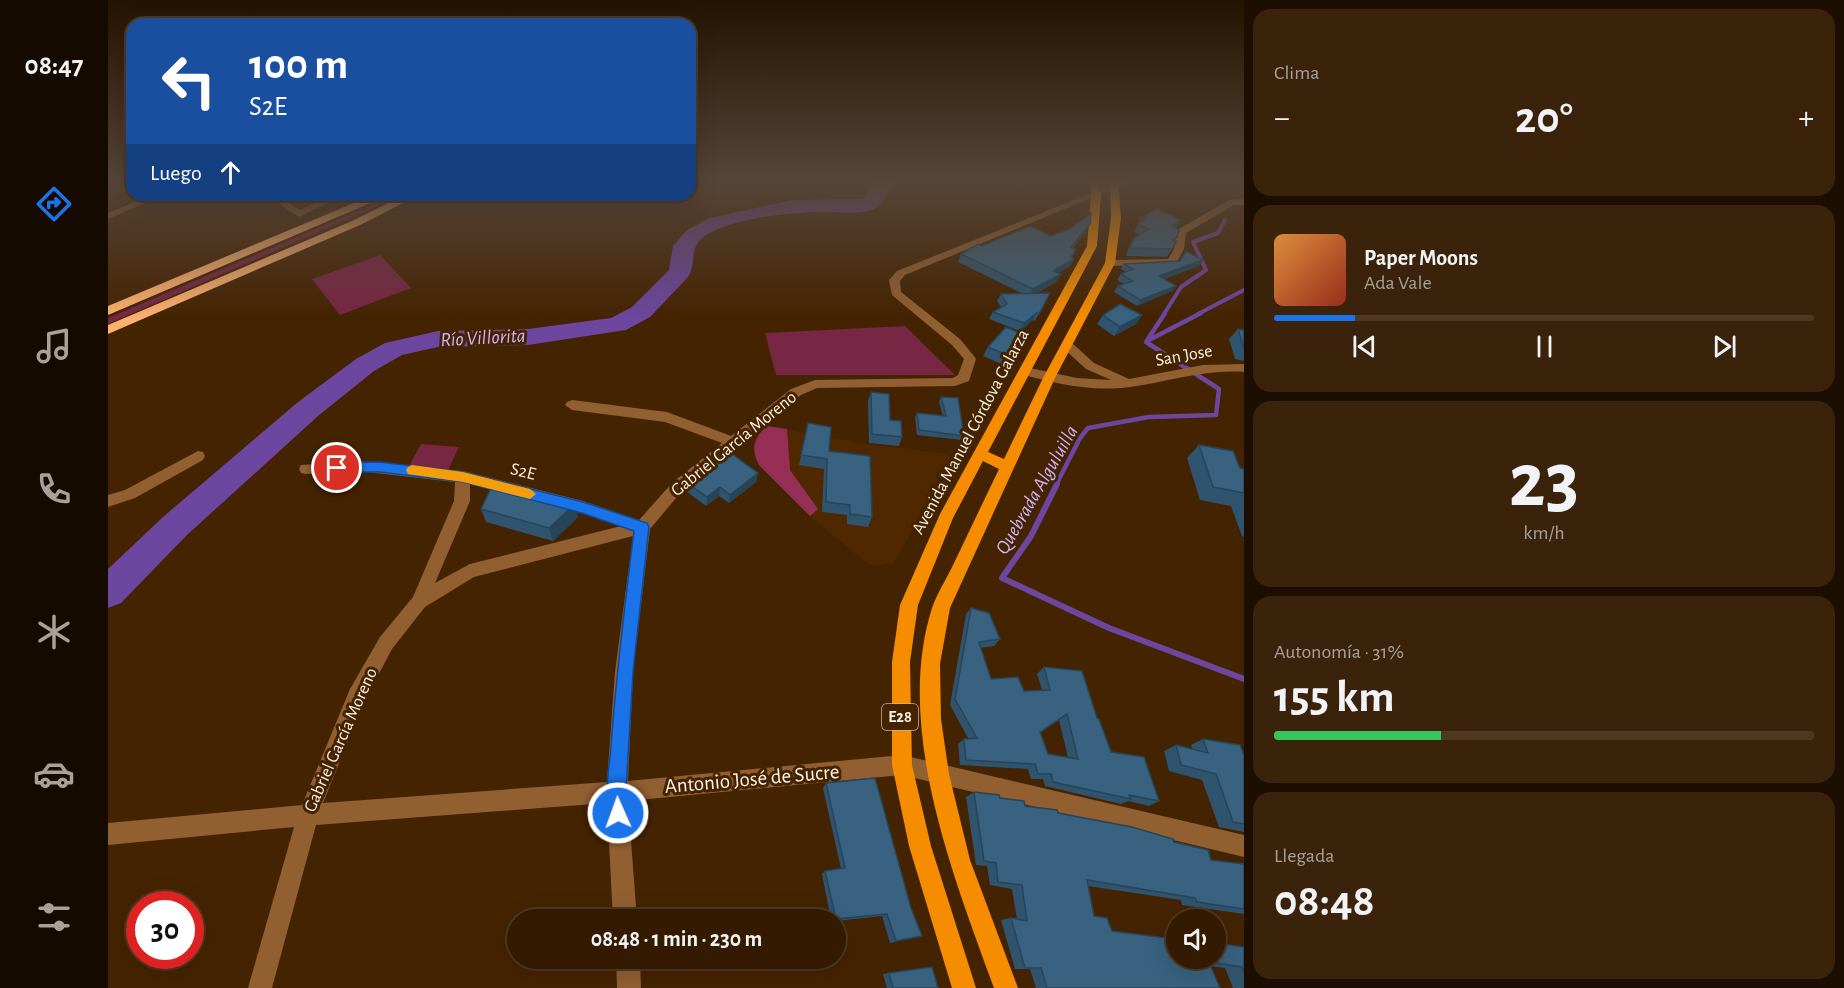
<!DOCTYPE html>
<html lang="es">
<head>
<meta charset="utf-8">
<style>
  :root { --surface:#331a01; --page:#3b230b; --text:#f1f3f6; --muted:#a9a199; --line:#4e3823; --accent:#1a73e8 }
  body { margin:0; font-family:"Alegreya Sans",sans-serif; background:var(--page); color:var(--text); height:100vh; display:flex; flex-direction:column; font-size:22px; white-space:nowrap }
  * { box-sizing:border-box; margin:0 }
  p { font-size:20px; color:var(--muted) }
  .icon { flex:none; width:33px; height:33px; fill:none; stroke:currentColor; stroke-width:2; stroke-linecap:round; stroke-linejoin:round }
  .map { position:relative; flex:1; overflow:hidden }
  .drawer { display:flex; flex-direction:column; gap:9px; padding:9px; background:#1c0e01; width:600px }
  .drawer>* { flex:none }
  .banner { position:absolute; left:18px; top:18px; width:570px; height:183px; border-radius:18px; box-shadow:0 6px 24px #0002,0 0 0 2px var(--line); background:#1a4fa0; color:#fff; overflow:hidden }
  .fabs { position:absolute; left:1058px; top:909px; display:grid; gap:12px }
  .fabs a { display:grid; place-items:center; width:60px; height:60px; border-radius:50%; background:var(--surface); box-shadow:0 6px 24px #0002,0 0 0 2px var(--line); font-size:30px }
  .speed { position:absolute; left:18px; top:891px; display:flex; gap:12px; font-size:30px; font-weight:700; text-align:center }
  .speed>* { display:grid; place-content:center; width:78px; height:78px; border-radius:50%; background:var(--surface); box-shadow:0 6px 24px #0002,0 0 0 2px var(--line); line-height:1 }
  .speed .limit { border:9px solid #d22; background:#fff; color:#111 }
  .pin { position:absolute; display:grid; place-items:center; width:51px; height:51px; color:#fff; margin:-26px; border:3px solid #fff; border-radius:50%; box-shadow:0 2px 6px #0007 }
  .me { position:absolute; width:66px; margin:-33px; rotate:358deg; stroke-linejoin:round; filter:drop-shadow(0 0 4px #0008) }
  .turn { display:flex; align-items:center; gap:21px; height:126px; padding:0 24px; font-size:27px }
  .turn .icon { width:78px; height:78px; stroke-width:2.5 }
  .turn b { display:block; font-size:42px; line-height:51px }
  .then { display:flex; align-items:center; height:57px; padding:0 24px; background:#0003; gap:12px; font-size:22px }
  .big { font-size:45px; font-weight:700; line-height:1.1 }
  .drawer .tile { flex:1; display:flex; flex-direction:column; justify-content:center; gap:9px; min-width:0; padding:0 21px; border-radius:18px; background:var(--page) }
  .drawer .dial { align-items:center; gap:0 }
  .dial b { font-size:78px; line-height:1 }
  .song { display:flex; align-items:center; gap:18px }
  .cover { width:72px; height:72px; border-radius:9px; background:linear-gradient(135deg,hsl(30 70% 55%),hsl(10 70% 35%)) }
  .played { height:6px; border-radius:3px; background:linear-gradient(90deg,var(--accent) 15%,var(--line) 15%) }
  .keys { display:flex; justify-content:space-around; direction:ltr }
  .heat { display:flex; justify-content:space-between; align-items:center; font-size:33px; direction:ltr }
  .charge { height:9px; border-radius:4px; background:linear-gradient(90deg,#34c759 31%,var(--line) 0) }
  .trip { position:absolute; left:399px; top:909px; width:339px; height:60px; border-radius:30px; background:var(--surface); box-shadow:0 6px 24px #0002,0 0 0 2px var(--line); font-weight:700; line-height:60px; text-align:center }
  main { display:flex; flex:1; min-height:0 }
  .menu { display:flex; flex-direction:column; width:108px; justify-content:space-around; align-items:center; background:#140a00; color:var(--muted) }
  .menu .icon { width:42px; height:42px }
  .menu .current { color:var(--accent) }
  .menu b { font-size:27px; color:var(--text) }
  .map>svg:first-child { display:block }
  .built { fill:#4f2800 }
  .green { fill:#772644 }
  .forest { fill:#962f56 }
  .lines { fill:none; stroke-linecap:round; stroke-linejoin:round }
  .stream-far2 { stroke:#6d46a0; stroke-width:4 }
  .stream-far1 { stroke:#6d46a0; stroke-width:4.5 }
  .stream { stroke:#6d46a0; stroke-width:6 }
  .river { fill:#6d46a0; fill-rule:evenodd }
  .street { fill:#925f31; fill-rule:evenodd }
  .primary { fill:#f68d01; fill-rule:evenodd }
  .highway { fill:#fdb16f; fill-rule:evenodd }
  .wall { fill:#30546e; fill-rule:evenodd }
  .shaded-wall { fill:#27455a }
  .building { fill:#386280; stroke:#27455a; stroke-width:1.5; fill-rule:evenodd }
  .route { fill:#1a73e8; stroke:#114b97; stroke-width:1.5 }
  .slow { fill:#f59e0b }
  .labels { text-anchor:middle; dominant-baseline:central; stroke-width:6; stroke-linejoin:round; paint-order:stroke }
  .shield { fill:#442301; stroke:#c6b2a1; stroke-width:1.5 }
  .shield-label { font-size:16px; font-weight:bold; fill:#fef0e6 }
  .street-label { font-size:18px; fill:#fef0e6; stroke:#442301 }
  .water-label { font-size:20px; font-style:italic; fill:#d0b5fd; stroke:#442301 }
  .near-street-label { font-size:21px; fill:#fef0e6; stroke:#442301 }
</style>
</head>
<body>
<main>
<nav class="menu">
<b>08:47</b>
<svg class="icon current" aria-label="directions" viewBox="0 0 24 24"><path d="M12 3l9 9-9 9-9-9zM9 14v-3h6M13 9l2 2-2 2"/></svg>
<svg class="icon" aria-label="music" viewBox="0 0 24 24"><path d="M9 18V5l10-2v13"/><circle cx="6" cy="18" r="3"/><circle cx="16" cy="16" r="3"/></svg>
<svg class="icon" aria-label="phone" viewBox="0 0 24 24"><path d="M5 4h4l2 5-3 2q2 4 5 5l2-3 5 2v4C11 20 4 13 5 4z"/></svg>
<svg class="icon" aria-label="climate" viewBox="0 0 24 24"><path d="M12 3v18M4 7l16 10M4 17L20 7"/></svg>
<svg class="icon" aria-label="car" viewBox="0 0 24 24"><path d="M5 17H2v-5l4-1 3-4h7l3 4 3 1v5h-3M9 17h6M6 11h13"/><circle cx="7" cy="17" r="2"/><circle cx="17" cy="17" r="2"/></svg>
<svg class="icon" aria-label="filters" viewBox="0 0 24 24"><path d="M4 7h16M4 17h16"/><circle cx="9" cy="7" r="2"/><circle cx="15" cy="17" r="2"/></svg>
</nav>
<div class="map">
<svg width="1136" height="988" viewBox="0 0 1136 988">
  <rect width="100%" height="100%" fill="#442301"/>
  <!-- built -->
  <polygon class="built" points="659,426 752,443 839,454 843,460 840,468 829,472 828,493 821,507 813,508 811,520 785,563 765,566 756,561 702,516 651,465 645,448 648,439"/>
  <!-- green -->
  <g class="green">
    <polygon points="287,195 295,195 0,324 0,318"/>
    <polygon points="272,255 303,288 232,315 204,279"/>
    <polygon points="797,326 847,375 668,375 657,333"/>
    <polygon points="313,444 351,447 340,470 301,466"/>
  </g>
  <!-- forest -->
  <path class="forest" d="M659 426 679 429 682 470 710 509 702 516 651 465C643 450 645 438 659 426Z"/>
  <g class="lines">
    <!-- stream-far2 -->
    <g class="stream-far2">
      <polyline points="1056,314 1073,287 1098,270 1085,242 1110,233 1117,220"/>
      <polyline points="1090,314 1136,290"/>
    </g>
    <!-- stream-far1 -->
    <g class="stream-far1">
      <polyline points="1039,341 1093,313"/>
      <polyline points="948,485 972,438 980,428 1041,417 1108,415 1111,389 1038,342 1057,313"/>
    </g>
    <!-- stream -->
    <polyline class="stream" points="949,484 923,536 894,578 1001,628 1136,679"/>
    <!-- river -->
    <path class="river" d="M767 181H785C781 190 777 203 768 208 757 215 727 212 713 212 683 212 616 219 593 239 582 249 588 265 580 277L542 317 518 330 420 345 330 347 294 355 266 371 210 416 79 535 13 603 0 608V569L55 517 190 402 248 359 277 343 330 331 420 329 503 318 524 307 561 270 565 246 579 230 602 218 685 200 755 199Z"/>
    <!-- street -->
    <g class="street">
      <path d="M1013 181H1024L797 275 792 281 793 292 852 339 866 356 868 359 861 381 847 386 709 388 693 395 574 491 542 529 525 672 520 781 794 755 1136 835V857L794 775 520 801 529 920H505L499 803 208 825 164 988H140L186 827 0 845V823L194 805 242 689 272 637 305 597 346 501 347 482 250 471 198 474 193 473 191 469 193 465 250 461 355 471 475 501 531 520 564 483 614 443 557 422 464 410 457 405 459 402 464 400 559 412 623 436 683 389 707 380 845 378 850 375 856 359 844 345 784 295 781 280 789 271ZM362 484 474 513 513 526 362 564 327 583 362 501ZM525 536 507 672 499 782 215 803 256 702 284 649 317 607 366 577Z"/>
      <polygon points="43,195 56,195 0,219 0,213"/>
      <polygon points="158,195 169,195 192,210 224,195 236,195 191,217"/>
      <polygon points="1136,199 1136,205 1126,205 1078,233 1076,249 1068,264 1002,266 997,263 1002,260 1060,259 1066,249 1069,230 1121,200"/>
      <path d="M959 341 963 342 986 363 1021 379 1095 365 1136 364V372C1097 369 1060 382 1022 387 984 392 948 384 913 374L911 371 917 367 969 378 1003 380 978 369 955 348 953 345Z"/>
      <polygon points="90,451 95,452 97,456 95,460 27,498 0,507 0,495 17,490"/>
      <polygon points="508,958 532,958 533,988 509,988"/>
    </g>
    <!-- primary -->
    <path class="primary" d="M982 181H990L993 195 989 246 880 452 896 459 935 378 997 263 1003 218 1002 181H1010L1013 218 1007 263 947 378 842 608 832 664 833 719 841 774 862 860 910 988H886C845 875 786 728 824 608 829 593 839 578 846 563 861 532 876 500 891 469L875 461 845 518 810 605 802 662 804 765 823 846 868 988H844L801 846 784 765V662L792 605 832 514 979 246 983 195Z"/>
    <!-- highway -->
    <g class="highway">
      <polygon points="265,195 281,195 0,315 0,306"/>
      <polygon points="296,195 311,195 252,225 0,334 0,325 244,221"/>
    </g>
  </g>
  <!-- wall -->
  <g class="wall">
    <polygon points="1083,181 1097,181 1092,184"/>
    <polygon points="1125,181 1136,181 1136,184"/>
    <polygon points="1033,217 1073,220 1068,228 1066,242 1068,242 1059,257 1018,256 1021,246 1026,238 1032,235 1026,232"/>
    <polygon points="982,224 978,232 965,248 964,258 966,259 962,266 950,273 948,282 929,293 942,293 927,321 925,320 912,331 881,319 885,312 893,307 889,301 893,294 913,293 850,262 853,254 874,246 943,236"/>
    <polygon points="1016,264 1091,266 1056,279 1064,291 1029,306 1006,292 1010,286 1016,284 1009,280 1013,274 1018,272 1013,269"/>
    <polygon points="995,315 1034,315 1028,324 1006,336 989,324"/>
    <polygon points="1130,329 1136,330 1136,361 1127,359 1121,339"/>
    <polygon points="919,336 914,345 896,365 875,356 880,347"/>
    <polygon points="763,392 794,437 791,446 761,443 760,401"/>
    <polygon points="833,397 856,436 854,440 809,435 807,418 809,413 835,416 831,402"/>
    <polygon points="700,423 721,451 764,517 760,527 739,524 739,515 714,512 716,469 691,465"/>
    <polygon points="1091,445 1132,468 1136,469 1136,537 1134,536 1123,506 1092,500 1079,458"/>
    <polygon points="650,473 648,482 621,503 611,496 598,506 578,491 578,482"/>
    <polygon points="373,509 470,517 445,541 378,522"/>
    <path d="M863 608 892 639 886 646 872 648 883 679 916 691 934 690 929 674 936 667 989 718 1003 752 1051 801 1041 806 1020 801 1013 804 937 786 935 779H923L920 769 852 765 850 744 856 739 860 738 842 705 858 614ZM951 720 960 757 940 754 932 733Z"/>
    <polygon points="1095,739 1136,755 1136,832 1111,827 1094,780 1061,771 1056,751 1068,745 1084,749 1083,745"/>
    <polygon points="718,783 803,908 814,936 782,943 774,916 728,921 728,920 723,920 714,874 717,871 733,869 715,788"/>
    <polygon points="866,792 892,798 917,806 1066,842 1103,860 1136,864 1136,914 1074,905 1073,900 980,886 986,916 1004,931 1058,938 1066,937 1136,947 1136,988 1125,988 1117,968 1102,966 1112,988 928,988 922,969 907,969 893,920 903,918 909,919 904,889 882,885 879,866 868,865 858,797"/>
    <polygon points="824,967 830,988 779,988 775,974"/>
  </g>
  <!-- shaded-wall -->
  <g class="shaded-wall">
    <polygon points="1073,220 1068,228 1058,233 1063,226"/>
    <polygon points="982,224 978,232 959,255 963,247"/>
    <polygon points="968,250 964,257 966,259 962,266 941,279 945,271 963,257"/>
    <polygon points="1095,260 1091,266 1048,282 1051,276"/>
    <polygon points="953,274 948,282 921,297 925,289"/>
    <polygon points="1068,286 1064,291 1029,306 1032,300"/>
    <polygon points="929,313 925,320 912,331 916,323"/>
    <polygon points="1034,315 1028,324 1006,336 1012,327"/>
    <polygon points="919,336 914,345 896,365 901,356"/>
    <polygon points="650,473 648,482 621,503 622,495"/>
    <polygon points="612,487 611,496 598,506 599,497"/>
    <polygon points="467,504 470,517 445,541 441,528"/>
  </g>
  <!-- building -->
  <g class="building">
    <polygon points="1049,209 1073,220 1063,226 1071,229 1069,237 1064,240 1068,242 1064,249 1022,248 1026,238 1041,229 1030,224 1037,218 1033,217"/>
    <polygon points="983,213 982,224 963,247 968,250 963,257 966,259 945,271 953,274 925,289 853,254 870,244 874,246 922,226 943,236 962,229"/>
    <polygon points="1078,251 1095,260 1051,276 1068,286 1032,300 1010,286 1025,281 1013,274 1025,269 1016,264 1072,261"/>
    <polygon points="942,293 931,314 929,313 916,323 885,312 899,304 893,294"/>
    <polygon points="1012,304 1034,315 1012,327 995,315"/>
    <polygon points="898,327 919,336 901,356 880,347"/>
    <polygon points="1130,329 1136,330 1136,349"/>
    <polygon points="763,392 781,394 782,420 793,421 794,437 764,434"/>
    <polygon points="833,397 850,398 856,436 811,430 809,413 838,416"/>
    <polygon points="700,423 723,427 721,451 762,456 764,517 742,514 742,505 718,502 719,459 693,455"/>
    <polygon points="1091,445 1125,451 1132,468 1136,469 1136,493 1105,487"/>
    <polygon points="620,451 650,473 622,495 612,487 599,497 578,482"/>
    <polygon points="383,488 467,504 441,528 373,509"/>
    <path d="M863 608 881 613 892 639 871 642 883 679 910 677 916 691 942 690 936 667 974 671 989 718 991 719 1003 752 1036 757 1051 801 1021 795 1023 799 945 782 943 774H930L927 764 858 760 856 739 869 738 847 699ZM959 714 970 759 940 754 932 732Z"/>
    <polygon points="1095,739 1132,745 1136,755 1136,824 1125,822 1108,774 1073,765 1068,745 1100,753"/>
    <polygon points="767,778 803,908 814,936 788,941 779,914 728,919 717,871 737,868 718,783"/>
    <polygon points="866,792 891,795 892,798 916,801 917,806 949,810 950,813 1024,827 1065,839 1066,842 1100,850 1103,860 1136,864 1136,909 1089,902 1087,898 979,880 986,916 999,918 1004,931 1066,939 1066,937 1068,937 1068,958 1107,958 1107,943 1136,947 1136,973 1134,967 1101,962 1112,988 939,988 933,968 917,968 903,918 919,921 914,885 890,882 888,863 876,861"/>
    <polygon points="824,967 830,988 785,988 781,973"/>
  </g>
  <!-- sky -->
  <linearGradient id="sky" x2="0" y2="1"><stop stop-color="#251301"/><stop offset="0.57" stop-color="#564538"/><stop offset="1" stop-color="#564538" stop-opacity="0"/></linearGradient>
  <rect width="1136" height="319" fill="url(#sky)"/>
  <!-- route -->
  <path class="route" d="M271 462 355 472 475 502 539 523 541 527 525 672 518 792 520 813 517 820 510 823 503 820C495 798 501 769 503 747 508 674 517 603 526 531L474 513 355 482 271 472H229L222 468 229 463Z"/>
  <!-- slow -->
  <polygon class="slow" points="304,465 355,472 422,489 428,494 422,499 355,482 300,474 298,470 300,467"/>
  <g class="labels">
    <!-- shield labels -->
    <rect class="shield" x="774" y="704" width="36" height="26" rx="4.5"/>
    <g class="shield-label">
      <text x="792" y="717">E28</text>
    </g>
    <!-- street labels -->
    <g class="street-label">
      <text transform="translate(1076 356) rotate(-10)">San Jose</text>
      <text transform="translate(863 432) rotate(-62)">Avenida Manuel Córdova Galarza</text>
      <text transform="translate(626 444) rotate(-39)">Gabriel García Moreno</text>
      <text transform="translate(415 472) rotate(14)">S2E</text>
      <text transform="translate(233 740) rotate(-66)">Gabriel García Moreno</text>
    </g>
    <!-- water labels -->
    <g class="water-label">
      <text transform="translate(375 338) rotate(-3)">Río Villorita</text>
      <text transform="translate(929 490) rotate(-60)">Quebrada Alguluilla</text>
    </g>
    <!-- near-street labels -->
    <g class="near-street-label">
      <text transform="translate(644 779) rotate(-5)">Antonio José de Sucre</text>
    </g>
  </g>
</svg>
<div class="fabs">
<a><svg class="icon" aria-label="sound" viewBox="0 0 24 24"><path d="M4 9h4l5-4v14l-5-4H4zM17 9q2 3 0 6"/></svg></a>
</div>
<div class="speed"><div class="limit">30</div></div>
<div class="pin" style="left:229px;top:468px;background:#d93025"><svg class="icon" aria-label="arrive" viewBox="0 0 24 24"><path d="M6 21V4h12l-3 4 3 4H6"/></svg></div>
<svg class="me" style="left:510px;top:813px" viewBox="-20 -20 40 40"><circle r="17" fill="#1a73e8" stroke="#fff" stroke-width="3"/><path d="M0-11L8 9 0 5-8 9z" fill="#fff"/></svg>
<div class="trip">08:48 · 1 min · 230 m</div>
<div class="banner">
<div class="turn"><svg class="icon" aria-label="left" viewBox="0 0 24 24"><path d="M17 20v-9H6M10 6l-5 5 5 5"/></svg><div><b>100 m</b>S2E</div></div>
<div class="then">Luego<svg class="icon" aria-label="ahead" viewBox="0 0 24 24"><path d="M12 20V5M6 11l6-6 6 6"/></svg></div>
</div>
</div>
<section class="drawer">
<div class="tile"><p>Clima</p>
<div class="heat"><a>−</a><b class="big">20°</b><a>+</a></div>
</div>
<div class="tile">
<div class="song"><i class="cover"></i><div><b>Paper Moons</b><p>Ada Vale</p></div></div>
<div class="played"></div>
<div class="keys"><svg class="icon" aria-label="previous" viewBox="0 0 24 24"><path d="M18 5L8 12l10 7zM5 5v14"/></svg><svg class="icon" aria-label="pause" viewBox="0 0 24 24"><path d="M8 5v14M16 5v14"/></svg><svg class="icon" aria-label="next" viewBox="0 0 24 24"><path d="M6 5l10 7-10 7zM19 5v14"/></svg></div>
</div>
<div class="tile dial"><b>23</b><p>km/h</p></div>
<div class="tile"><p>Autonomía · 31%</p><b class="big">155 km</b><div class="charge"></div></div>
<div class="tile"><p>Llegada</p><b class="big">08:48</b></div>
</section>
</main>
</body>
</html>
